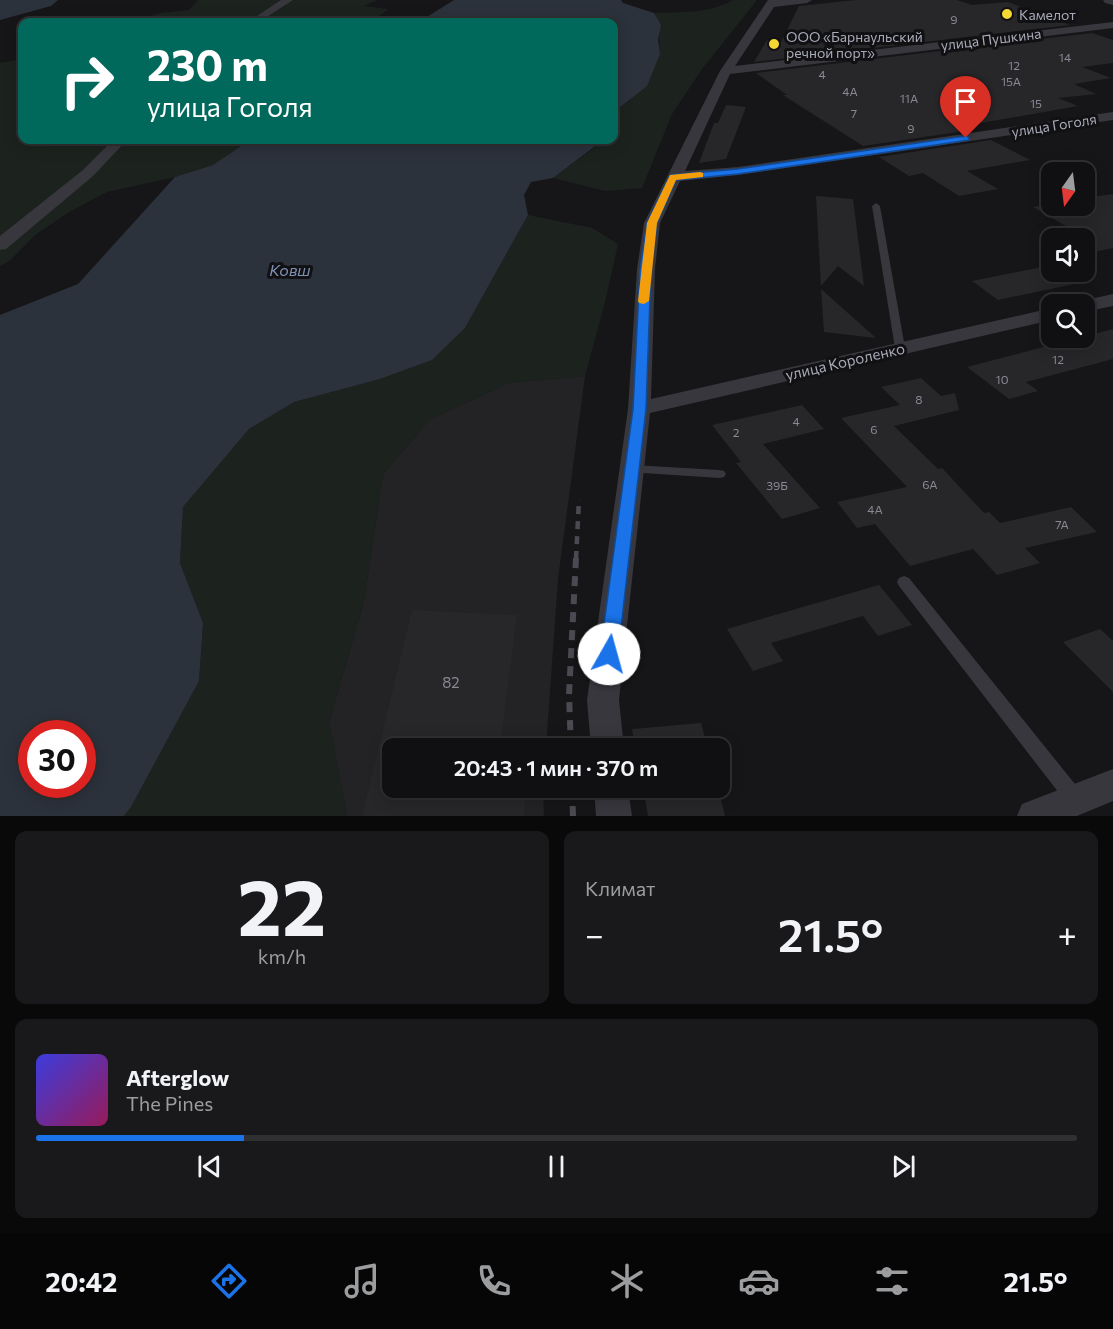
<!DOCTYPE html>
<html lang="ru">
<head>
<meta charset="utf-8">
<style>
  :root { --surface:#101012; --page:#19191b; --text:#f1f3f6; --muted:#9c9d9f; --line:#303032; --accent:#1a73e8 }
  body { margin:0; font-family:Commissioner,sans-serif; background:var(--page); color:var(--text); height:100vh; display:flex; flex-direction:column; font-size:22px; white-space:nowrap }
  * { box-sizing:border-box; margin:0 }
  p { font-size:20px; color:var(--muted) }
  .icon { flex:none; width:33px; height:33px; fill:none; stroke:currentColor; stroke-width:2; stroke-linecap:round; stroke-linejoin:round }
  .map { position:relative; height:816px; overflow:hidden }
  .panel { display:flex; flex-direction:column; gap:15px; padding:15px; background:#09090a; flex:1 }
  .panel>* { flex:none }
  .hud { position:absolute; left:18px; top:18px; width:600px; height:126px; border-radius:12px; box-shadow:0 3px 15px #0003,0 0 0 2px var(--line); background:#00695c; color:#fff; overflow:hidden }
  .needle { width:39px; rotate:194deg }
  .buttons { position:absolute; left:1041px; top:162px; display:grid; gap:12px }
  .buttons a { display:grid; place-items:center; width:54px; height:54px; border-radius:12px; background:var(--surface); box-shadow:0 3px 15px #0003,0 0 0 2px var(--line); font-size:30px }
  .speed { position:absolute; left:18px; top:720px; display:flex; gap:12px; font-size:30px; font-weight:700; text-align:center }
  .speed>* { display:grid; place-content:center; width:78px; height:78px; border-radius:50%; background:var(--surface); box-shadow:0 3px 15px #0003,0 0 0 2px var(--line); line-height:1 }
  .speed .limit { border:9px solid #d22; background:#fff; color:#111 }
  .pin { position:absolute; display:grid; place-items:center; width:51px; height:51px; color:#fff; margin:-62px -26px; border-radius:50% 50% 50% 0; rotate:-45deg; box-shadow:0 0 6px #0007 }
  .pin .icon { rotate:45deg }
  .me { position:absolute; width:66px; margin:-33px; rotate:7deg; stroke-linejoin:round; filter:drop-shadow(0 0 4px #0008) }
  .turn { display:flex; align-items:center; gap:21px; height:126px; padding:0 30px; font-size:27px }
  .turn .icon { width:78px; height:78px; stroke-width:2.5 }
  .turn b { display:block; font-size:42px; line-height:51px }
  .big { font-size:45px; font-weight:600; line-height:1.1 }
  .panel .widget { flex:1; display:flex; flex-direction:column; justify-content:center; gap:9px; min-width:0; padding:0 21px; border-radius:12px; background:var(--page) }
  .panel .dial { align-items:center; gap:0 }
  .dial b { font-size:78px; line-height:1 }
  .song { display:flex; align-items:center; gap:18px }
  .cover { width:72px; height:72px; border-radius:9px; background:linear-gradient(135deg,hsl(240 70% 55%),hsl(330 70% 35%)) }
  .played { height:6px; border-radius:3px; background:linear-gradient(90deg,var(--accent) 20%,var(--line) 20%) }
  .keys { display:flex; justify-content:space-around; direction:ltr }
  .heat { display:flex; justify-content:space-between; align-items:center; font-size:33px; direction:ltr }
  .panel .tiles { flex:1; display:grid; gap:15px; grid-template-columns:1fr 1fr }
  .widget:last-child { grid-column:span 2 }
  .trip { position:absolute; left:382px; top:738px; width:348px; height:60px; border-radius:12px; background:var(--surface); box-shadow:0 3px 15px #0003,0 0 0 2px var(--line); font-weight:600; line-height:60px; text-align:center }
  .tab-bar { display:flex; height:96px; justify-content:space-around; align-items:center; background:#060607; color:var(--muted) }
  .tab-bar .icon { width:42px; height:42px }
  .tab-bar .current { color:var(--accent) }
  .tab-bar b { font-size:27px; color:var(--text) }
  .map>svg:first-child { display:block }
  .built { fill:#232225 }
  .green { fill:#1c231e }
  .water { fill:#2c323c; fill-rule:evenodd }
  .building { fill:#272629 }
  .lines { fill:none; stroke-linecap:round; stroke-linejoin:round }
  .service { fill:#37373d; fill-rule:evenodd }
  .minor { fill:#37373d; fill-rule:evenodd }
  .tertiary { fill:#37373d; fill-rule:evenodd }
  .rail-far1 { stroke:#4a4a52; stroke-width:4.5; stroke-dasharray:8 7; stroke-linecap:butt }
  .rail { stroke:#4a4a52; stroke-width:6; stroke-dasharray:10 8; stroke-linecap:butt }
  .route { fill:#1a73e8; stroke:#114b97; stroke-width:1.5 }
  .slow { fill:#f59e0b }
  .poi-dot { fill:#f3d833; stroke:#111113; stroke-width:2 }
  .labels { text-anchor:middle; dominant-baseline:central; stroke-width:6; stroke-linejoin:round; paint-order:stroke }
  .number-label { font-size:12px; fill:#888994 }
  .far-poi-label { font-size:14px; fill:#a8aab8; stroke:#111113; text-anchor:start }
  .far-street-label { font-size:14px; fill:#a8aab8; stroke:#111113 }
  .street-label { font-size:15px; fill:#a8aab8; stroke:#111113 }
  .near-number-label { font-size:15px; fill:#888994 }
  .water-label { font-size:16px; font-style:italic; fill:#7f90b3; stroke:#111113 }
</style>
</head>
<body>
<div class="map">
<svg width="1113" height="816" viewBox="0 0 1113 816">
  <rect width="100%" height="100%" fill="#161618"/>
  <!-- built -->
  <polygon class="built" points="585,376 558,579 546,748 393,748 393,788 543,788 544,816 347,816 329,722 364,601 383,474 429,420 508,383"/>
  <!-- green -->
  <g class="green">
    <polygon points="198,0 377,0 364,6 388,9 376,19 383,22 356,22 351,19 334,16 289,22 129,22 161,13 189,10"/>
    <path d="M733 0H757L702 69 672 114 642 188 606 191 553 178 594 148 597 140H614V112L630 100 660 54C658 39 662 27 654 13 681 12 709 14 733 0Z"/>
    <polygon points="22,59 22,140 251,140 213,165 175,177 107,192 69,212 35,235 9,261 0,266 0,63"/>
    <polygon points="528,215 592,228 618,244 605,302 585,376 508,383 429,420 383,474 364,601 329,722 347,816 124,816 131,807 199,681 203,623 180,563 183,507 249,429 294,402 380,379 432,360 465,328"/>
  </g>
  <!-- water -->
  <g class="water">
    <polygon points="0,0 58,0 51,6 0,20"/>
    <polygon points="454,0 621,0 623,3 654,13 661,25 658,40 660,54 647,86 614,112 614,22 419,22"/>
    <path d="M250 140H597L594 147 553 178 531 182 524 195 528 215 465 328 432 360 380 379 294 402 249 429 183 507 180 563 203 623 199 681 131 807 124 816H0V315L78 284 175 177 213 165ZM32 734H82V784H32Z"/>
  </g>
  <!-- building -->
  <g class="building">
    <polygon points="856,0 957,0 972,5 1008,2 1070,25 754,62 767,40 781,42 799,6"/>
    <polygon points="1092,33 1113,40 1113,63 1082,67 1111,78 1074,84 1096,94 1058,98 1078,106 964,126 972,130 863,146 783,95 787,95 756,73"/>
    <polygon points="726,105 746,107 726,159 699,163 714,123 718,123"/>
    <polygon points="991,140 1030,160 967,171 998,189 959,196 923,173 909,176 879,157"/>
    <polygon points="1113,194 1113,248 1084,254 1084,238 1052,238 1052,245 1041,239 1076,232 1033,207 1052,204 1084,206 1084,198"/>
    <polygon points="816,196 853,199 864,286 838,266 821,286"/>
    <polygon points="1052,265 1052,272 1067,272 1084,282 998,300 972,281"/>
    <polygon points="821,289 876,338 824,332"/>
    <polygon points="1113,329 1113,359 1026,382 1038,391 1009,399 967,367"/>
    <polygon points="921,378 941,396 955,393 959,410 894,426 938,469 942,468 984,513 989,512 1000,523 1071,507 1097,532 1025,548 1040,563 997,575 973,549 910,566 875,524 857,528 837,502 907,487 841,418 900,405 881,387"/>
    <polygon points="802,405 824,429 763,444 820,508 782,519 736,463 741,462 712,425"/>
    <polygon points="879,585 912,625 878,636 863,616 771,643 783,661 753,671 727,629"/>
    <polygon points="412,610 517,615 500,748 393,748 393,788 526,790 524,816 362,816"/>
    <polygon points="1100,629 1113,641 1113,692 1063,642"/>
    <polygon points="701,723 708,748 635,748 632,729"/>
    <polygon points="643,788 718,788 725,816 648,816"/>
  </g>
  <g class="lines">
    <!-- service -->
    <g class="service">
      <polygon points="876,203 880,206 905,348 900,351 895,348 872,206"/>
      <polygon points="633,465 719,470 724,471 726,474 724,477 719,478 628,472 626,469 628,466"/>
      <polygon points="904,576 909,578 1083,794 1085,800 1083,806 1076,809 1069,806 899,586 897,582 899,578"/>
    </g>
    <!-- minor -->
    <g class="minor">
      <polygon points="281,0 293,0 259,22 248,22"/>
      <polygon points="768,0 812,0 807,3 774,7 735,66 1113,22 1113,28 730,74 685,171 738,167 1113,112 1113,120 738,175 680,181 660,223 655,269 651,399 1052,308 1052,320 650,413 619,700 624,748 591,748 587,700 628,409 637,269 644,223 720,71"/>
      <polygon points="113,140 127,140 93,176 6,249 0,250 0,236 83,170"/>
      <polygon points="1113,294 1113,306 1084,312 1084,304 1075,304 1077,302"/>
      <polygon points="1113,769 1113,801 1077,816 1017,816 1022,804"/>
      <polygon points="594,788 628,788 632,816 596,816"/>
    </g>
    <!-- tertiary -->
    <polygon class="tertiary" points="1103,0 1113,0 1113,5 1105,3"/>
    <!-- rail-far1 -->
    <polyline class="rail-far1" points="576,559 579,499"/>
    <!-- rail -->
    <g class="rail">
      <polyline points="571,748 569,695 576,558"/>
      <polyline points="572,788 573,816"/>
    </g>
  </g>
  <!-- route -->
  <polygon class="route" points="966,136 969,137 969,140 738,174 676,180 657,223 651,269 646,409 618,654 615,659 609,661 602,659 600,654 633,409 640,269 647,223 670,175 738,169"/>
  <!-- slow -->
  <polygon class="slow" points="700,172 703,173 703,177 676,180 657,223 649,301 644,304 639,303 638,301 647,223 670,175"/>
  <!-- markers -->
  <g class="poi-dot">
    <circle cx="1007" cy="14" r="6"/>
    <circle cx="774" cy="44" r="6"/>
  </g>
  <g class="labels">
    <!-- number labels -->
    <g class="number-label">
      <text x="954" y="19">9</text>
      <text x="1065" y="57">14</text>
      <text x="1014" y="65">12</text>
      <text x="822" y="74">4</text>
      <text x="1011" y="81">15А</text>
      <text x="850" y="91">4А</text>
      <text x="909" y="98">11А</text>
      <text x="1036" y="103">15</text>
      <text x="854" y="113">7</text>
      <text x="911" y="128">9</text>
      <text x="1058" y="359">12</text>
      <text x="1002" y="379">10</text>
      <text x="919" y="399">8</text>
      <text x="796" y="421">4</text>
      <text x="874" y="429">6</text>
      <text x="736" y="432">2</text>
      <text x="930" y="484">6А</text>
      <text x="777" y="485">39Б</text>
      <text x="875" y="509">4А</text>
      <text x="1062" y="524">7А</text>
    </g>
    <!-- far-poi labels -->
    <g class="far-poi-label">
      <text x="1019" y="14">Камелот</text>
      <text x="786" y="36">ООО «Барнаульский<tspan x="786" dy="16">речной порт»</tspan></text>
    </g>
    <!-- far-street labels -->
    <g class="far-street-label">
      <text transform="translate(991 39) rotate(-7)">улица Пушкина</text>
      <text transform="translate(1054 125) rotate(-9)">улица Гоголя</text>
    </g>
    <!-- street labels -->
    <g class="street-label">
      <text transform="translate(845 361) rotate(-13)">улица Короленко</text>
    </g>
    <!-- near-number labels -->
    <g class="near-number-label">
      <text x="451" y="682">82</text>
    </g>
    <!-- water labels -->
    <g class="water-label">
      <text x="290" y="269">Ковш</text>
    </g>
  </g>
</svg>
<div class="buttons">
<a><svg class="needle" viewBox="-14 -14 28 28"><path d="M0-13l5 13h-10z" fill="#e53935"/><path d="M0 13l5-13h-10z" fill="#9c9d9f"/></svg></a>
<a><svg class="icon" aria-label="sound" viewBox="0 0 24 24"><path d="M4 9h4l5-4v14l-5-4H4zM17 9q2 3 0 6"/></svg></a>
<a><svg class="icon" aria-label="search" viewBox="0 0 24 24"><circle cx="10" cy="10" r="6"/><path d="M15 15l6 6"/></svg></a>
</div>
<div class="speed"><div class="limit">30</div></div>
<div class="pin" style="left:966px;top:138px;background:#d93025"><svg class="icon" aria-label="arrive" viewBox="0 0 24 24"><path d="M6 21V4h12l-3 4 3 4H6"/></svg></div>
<svg class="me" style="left:609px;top:654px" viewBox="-20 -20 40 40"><circle r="19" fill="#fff"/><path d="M0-13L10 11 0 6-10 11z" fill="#1a73e8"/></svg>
<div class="trip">20:43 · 1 мин · 370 m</div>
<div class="hud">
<div class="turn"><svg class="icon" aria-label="right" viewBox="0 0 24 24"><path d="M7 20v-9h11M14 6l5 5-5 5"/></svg><div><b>230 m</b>улица Гоголя</div></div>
</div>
</div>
<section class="panel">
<div class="tiles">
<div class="widget dial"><b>22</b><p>km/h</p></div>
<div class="widget"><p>Климат</p>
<div class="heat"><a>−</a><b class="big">21.5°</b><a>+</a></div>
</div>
<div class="widget">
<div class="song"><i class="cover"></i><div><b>Afterglow</b><p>The Pines</p></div></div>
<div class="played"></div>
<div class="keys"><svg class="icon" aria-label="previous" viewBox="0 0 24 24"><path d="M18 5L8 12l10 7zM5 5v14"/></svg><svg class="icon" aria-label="pause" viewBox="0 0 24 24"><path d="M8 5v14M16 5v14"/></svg><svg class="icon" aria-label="next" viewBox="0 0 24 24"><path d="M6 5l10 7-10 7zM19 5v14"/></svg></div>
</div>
</div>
</section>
<nav class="tab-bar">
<b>20:42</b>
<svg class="icon current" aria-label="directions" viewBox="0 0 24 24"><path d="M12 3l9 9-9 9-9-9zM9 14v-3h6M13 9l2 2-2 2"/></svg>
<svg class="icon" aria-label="music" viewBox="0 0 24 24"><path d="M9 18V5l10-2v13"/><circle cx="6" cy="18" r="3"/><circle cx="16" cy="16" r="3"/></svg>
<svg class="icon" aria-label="phone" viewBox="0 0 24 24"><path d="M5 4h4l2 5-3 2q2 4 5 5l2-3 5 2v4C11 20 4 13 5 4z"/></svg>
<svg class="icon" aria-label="climate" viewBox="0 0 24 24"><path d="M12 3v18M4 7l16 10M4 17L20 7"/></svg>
<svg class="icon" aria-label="car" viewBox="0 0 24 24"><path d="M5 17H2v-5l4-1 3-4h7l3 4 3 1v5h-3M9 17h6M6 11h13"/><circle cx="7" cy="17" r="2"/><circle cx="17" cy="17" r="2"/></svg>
<svg class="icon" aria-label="filters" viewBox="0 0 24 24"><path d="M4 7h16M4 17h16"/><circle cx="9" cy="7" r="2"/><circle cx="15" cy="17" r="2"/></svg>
<b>21.5°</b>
</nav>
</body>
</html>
